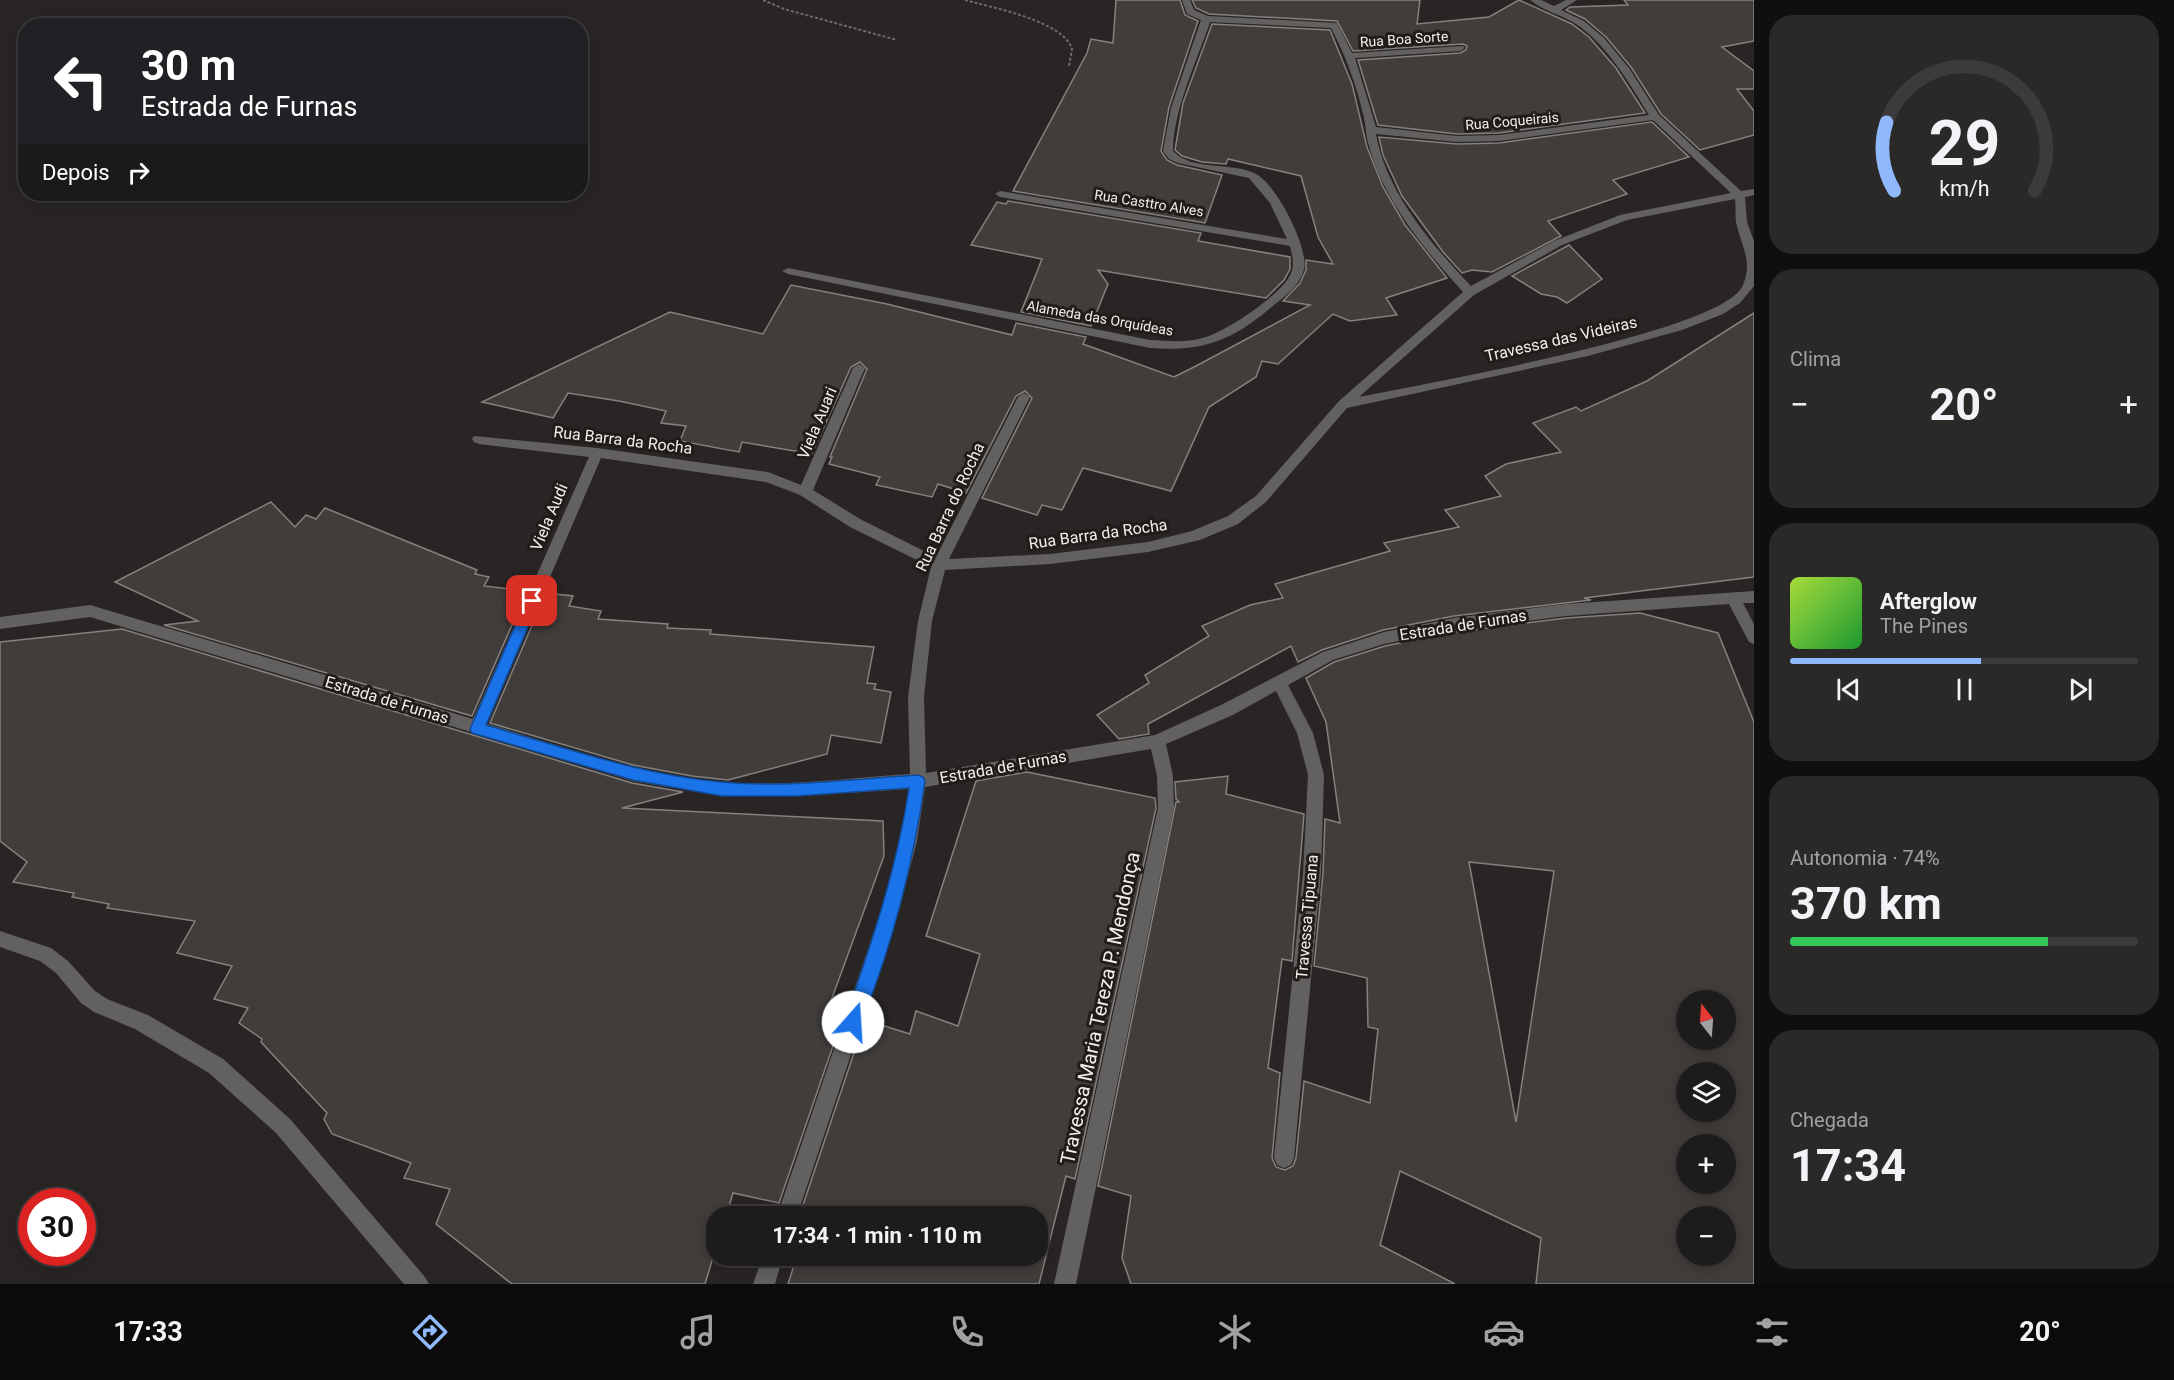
<!DOCTYPE html>
<html lang="pt">
<head>
<meta charset="utf-8">
<style>
  :root { --surface:#1e1c1b; --page:#2b2928; --text:#f1f3f6; --muted:#a1a1a3; --line:#3c3a3a; --accent:#90b8fd }
  body { margin:0; font-family:Roboto,sans-serif; background:var(--page); color:var(--text); height:100vh; display:flex; flex-direction:column; font-size:22px; white-space:nowrap }
  * { box-sizing:border-box; margin:0 }
  p { font-size:20px; color:var(--muted) }
  .icon { flex:none; width:33px; height:33px; fill:none; stroke:currentColor; stroke-width:2; stroke-linecap:round; stroke-linejoin:round }
  .map { position:relative; flex:1; overflow:hidden }
  .details { display:flex; flex-direction:column; gap:15px; padding:15px; background:#100f0f; width:420px }
  .details>* { flex:none }
  .top-card { position:absolute; left:18px; top:18px; width:570px; height:183px; border-radius:24px; box-shadow:0 3px 15px #0003,0 0 0 2px var(--line); background:#202124; color:#fff; overflow:hidden }
  .needle { width:39px; rotate:343deg }
  .tools { position:absolute; left:1676px; top:990px; display:grid; gap:12px }
  .tools a { display:grid; place-items:center; width:60px; height:60px; border-radius:50%; background:var(--surface); box-shadow:0 3px 15px #0003,0 0 0 2px var(--line); font-size:30px }
  .speed { position:absolute; left:18px; top:1188px; display:flex; gap:12px; font-size:30px; font-weight:700; text-align:center }
  .speed>* { display:grid; place-content:center; width:78px; height:78px; border-radius:50%; background:var(--surface); box-shadow:0 3px 15px #0003,0 0 0 2px var(--line); line-height:1 }
  .speed .limit { border:9px solid #d22; background:#fff; color:#111 }
  .pin { position:absolute; display:grid; place-items:center; width:51px; height:51px; color:#fff; margin:-26px; border-radius:12px; box-shadow:0 3px 9px #0006 }
  .me { position:absolute; width:66px; margin:-33px; rotate:19deg; stroke-linejoin:round; filter:drop-shadow(0 0 4px #0008) }
  .turn { display:flex; align-items:center; gap:21px; height:126px; padding:0 24px; font-size:27px }
  .turn .icon { width:78px; height:78px; stroke-width:2.5 }
  .turn b { display:block; font-size:42px; line-height:51px }
  .then { display:flex; align-items:center; height:57px; padding:0 24px; background:#0003; gap:12px; font-size:22px }
  .big { font-size:45px; font-weight:700; line-height:1.1 }
  .details .tile { flex:1; display:flex; flex-direction:column; justify-content:center; gap:9px; min-width:0; padding:0 21px; border-radius:24px; background:var(--page) }
  .details .dial { align-items:center; gap:0 }
  .dial svg { height:156px; overflow:visible; fill:none; stroke:var(--line); stroke-width:7; stroke-linecap:round; text-anchor:middle }
  .dial text { fill:var(--text); stroke:none }
  .song { display:flex; align-items:center; gap:18px }
  .cover { width:72px; height:72px; border-radius:9px; background:linear-gradient(135deg,hsl(80 70% 55%),hsl(130 70% 35%)) }
  .played { height:6px; border-radius:3px; background:linear-gradient(90deg,var(--accent) 55%,var(--line) 55%) }
  .keys { display:flex; justify-content:space-around; direction:ltr }
  .heat { display:flex; justify-content:space-between; align-items:center; font-size:33px; direction:ltr }
  .charge { height:9px; border-radius:4px; background:linear-gradient(90deg,#34c759 74%,var(--line) 0) }
  .trip { position:absolute; left:706px; top:1206px; width:342px; height:60px; border-radius:24px; background:var(--surface); box-shadow:0 3px 15px #0003,0 0 0 2px var(--line); font-weight:700; line-height:60px; text-align:center }
  .tabs { display:flex; height:96px; justify-content:space-around; align-items:center; background:#0c0b0b; color:var(--muted) }
  .tabs .icon { width:42px; height:42px }
  .tabs .current { color:var(--accent) }
  .tabs b { font-size:27px; color:var(--text) }
  main { display:flex; flex:1; min-height:0 }
  .map>svg:first-child { display:block }
  .building { fill:#403d3b; stroke:#84817f; stroke-width:1.5; fill-rule:evenodd }
  .lines { fill:none; stroke-linecap:round; stroke-linejoin:round }
  .path { stroke:#6e6b6a; stroke-width:2; stroke-dasharray:3 2; stroke-linecap:butt }
  .minor { fill:#626160; fill-rule:evenodd }
  .route { fill:#1a73e8; stroke:#114b97; stroke-width:1.5 }
  .labels { text-anchor:middle; dominant-baseline:central; stroke-width:6; stroke-linejoin:round; paint-order:stroke }
  .far-street-label { font-size:14px; fill:#f1efee; stroke:#1f1c1a }
  .street-label { font-size:16px; fill:#f1efee; stroke:#1f1c1a }
  .near-street-label { font-size:20px; fill:#f1efee; stroke:#1f1c1a }
</style>
</head>
<body>
<main>
<div class="map">
<svg width="1754" height="1284" viewBox="0 0 1754 1284">
  <rect width="100%" height="100%" fill="#282524"/>
  <!-- building -->
  <g class="building">
    <polygon points="1116,0 1180,0 1185,15 1198,21 1169,107 1161,151 1167,160 1177,165 1222,175 1205,223 1013,191 1087,53 1091,39 1113,43"/>
    <polygon points="1192,0 1420,0 1417,24 1489,17 1519,0 1572,24 1589,37 1616,68 1645,113 1499,133 1457,134 1378,125 1358,60 1460,53 1466,50 1467,46 1463,44 1353,51 1337,21 1209,14 1196,8"/>
    <polygon points="1624,0 1754,0 1754,41 1722,47 1754,71 1754,89 1737,89 1754,111 1754,135 1700,150 1661,114 1631,67 1606,37 1585,19 1566,10 1570,7 1628,5"/>
    <polygon points="1212,24 1330,30 1352,84 1367,147 1383,187 1405,225 1447,278 1386,298 1397,315 1350,321 1333,314 1278,364 1262,361 1256,377 1209,407 1171,491 1083,468 1062,510 1042,505 1037,515 982,498 1032,398 1025,391 1016,396 966,493 938,484 932,497 876,485 880,477 829,464 832,457 830,457 867,369 860,362 851,367 812,454 742,442 739,452 680,441 686,426 661,423 666,411 619,401 568,393 553,418 482,402 670,312 763,334 791,285 887,304 1012,335 1016,323 1086,337 1083,344 1174,377 1196,366 1310,305 1283,301 1300,283 1306,270 1306,260 1333,264 1318,237 1301,176 1228,159 1226,164 1202,162 1182,156 1175,150 1183,103"/>
    <polygon points="1652,122 1689,157 1613,180 1627,194 1548,221 1561,236 1492,272 1472,270 1462,273 1443,252 1402,196 1383,155 1379,137 1457,144 1499,143"/>
    <polygon points="1008,201 1201,233 1198,241 1290,257 1290,269 1284,280 1266,298 1098,270 1108,284 1091,326 1021,312 1042,259 971,245 997,202 1006,204"/>
    <polygon points="1569,245 1602,279 1567,303 1557,297 1541,294 1512,276"/>
    <polygon points="1754,313 1754,577 1584,598 1591,600 1454,616 1383,630 1322,650 1298,662 1291,646 1148,724 1149,734 1119,739 1097,715 1149,683 1145,675 1209,636 1202,626 1250,605 1283,598 1275,584 1390,551 1384,543 1459,527 1445,510 1501,496 1485,476 1506,464 1561,452 1533,423 1576,407 1581,411 1647,381"/>
    <polygon points="271,502 295,527 306,515 316,519 325,508 477,570 475,574 489,577 484,586 527,591 472,716 164,625 198,621 115,582"/>
    <polygon points="546,593 573,596 569,606 601,611 598,619 668,624 667,628 711,630 710,634 874,647 867,683 876,684 874,689 891,692 881,743 831,735 827,754 728,780 692,776 633,765 490,723"/>
    <path d="M1640 613 1718 633 1754 722V1284H1536L1541 1238 1400 1171 1380 1245 1455 1284H1131L1122 1258 1131 1196 1098 1186 1176 802H1179L1176 799 1175 782 1228 776 1226 794 1304 814 1292 961 1282 959 1268 1068 1280 1073 1272 1158 1276 1167 1285 1170 1293 1166 1296 1158 1304 1081 1370 1103 1378 1029 1368 1027 1367 978 1314 966 1323 873 1325 819 1340 823 1326 722 1306 678 1334 662 1385 646 1454 632 1566 618ZM1469 862 1554 871 1516 1122ZM1686 1000H1725V1040H1686ZM1686 1072H1725V1112H1686ZM1686 1144H1725V1184H1686ZM1686 1216H1725V1256H1686Z"/>
    <polygon points="122,629 632,783 683,792 622,808 883,821 884,856 828,1009 844,1014 779,1203 733,1193 726,1216 717,1216 717,1244 705,1284 512,1284 436,1224 450,1189 404,1178 411,1163 332,1134 324,1119 327,1113 261,1042 262,1039 239,1023 248,1008 214,999 232,966 177,953 195,921 107,908 109,904 72,897 74,893 13,882 27,862 0,841 0,642"/>
    <polygon points="1027,772 1155,798 1156,808 1075,1179 1066,1176 1039,1284 788,1284 797,1256 1038,1256 1038,1216 809,1216 812,1210 802,1208 865,1020 910,1034 916,1011 958,1026 980,954 926,936 976,781"/>
  </g>
  <g class="lines">
    <!-- path -->
    <g class="path">
      <polyline points="763,0 784,9 897,40"/>
      <path d="M965 0C990 7 1064 21 1072 49L1069 66"/>
    </g>
    <!-- minor -->
    <g class="minor">
      <path d="M1182 0H1190L1194 10 1208 16 1337 23 1352 53 1463 46 1465 48 1460 51 1355 58 1376 127 1457 136 1499 135 1649 115C1629 83 1610 49 1579 26 1564 15 1544 12 1530 0H1541L1554 6 1566 0H1577L1561 10 1584 21 1604 38 1629 68 1659 115 1741 191 1754 189V195L1745 197 1747 222 1754 241V286L1740 303 1723 314 1682 330 1588 356 1347 408 1266 502 1238 524 1200 540 1148 552 1050 564 945 570 932 621 924 697 926 773 1155 735 1221 705 1323 652 1384 632 1454 618 1566 604 1754 591V603H1743L1754 624V644L1749 642 1729 604 1566 616 1454 630 1384 644 1333 660 1288 685 1313 733 1324 775 1321 873 1294 1158 1291 1165 1284 1168 1277 1165 1274 1158 1303 873 1308 775 1297 733 1276 691 1233 715 1166 744 1173 776 1174 808 1076 1284H1054L1158 808 1157 776 1151 749 925 787 917 841 898 914 797 1216H777L880 914 901 841 909 789 797 796H722L633 781 90 617 0 629V617L90 605 473 719 589 457 479 444 474 442 472 439 474 436 597 448 768 472 801 485 853 368 859 364 865 368 813 490 860 519 936 557 1018 397 1024 393 1030 397 949 559 1050 554 1148 542 1192 531 1228 516 1256 496 1339 401 1463 292C1425 250 1384 201 1369 146 1366 137 1366 127 1364 118 1357 87 1346 56 1331 28L1210 22C1197 61 1173 110 1173 151 1192 172 1232 161 1256 174 1276 184 1309 247 1304 269 1300 287 1281 299 1268 310 1230 342 1199 352 1150 348L788 274 782 271 788 268 1150 340C1169 341 1188 343 1206 337 1227 331 1284 293 1291 273 1295 264 1292 255 1290 246L1000 197 995 194 1000 191 1287 239 1270 203 1249 178 1178 163 1169 159 1163 151 1171 108 1201 20 1187 14ZM1653 120 1731 193 1620 215 1554 241 1471 286C1432 245 1386 192 1376 134L1457 142 1499 141ZM1735 199C1736 206 1735 214 1736 222 1741 246 1754 262 1742 287 1717 333 1421 384 1359 397L1474 295 1562 245 1627 220ZM601 458 766 482 800 495 850 527 931 567 918 621 908 697 910 774C848 778 784 787 722 782 642 776 564 746 487 724Z"/>
      <polygon points="0,931 51,948 68,961 95,991 107,999 148,1015 223,1059 290,1119 425,1277 429,1284 404,1284 276,1133 209,1073 135,1029 94,1012 81,1003 56,973 40,961 0,947"/>
      <polygon points="763,1256 783,1256 775,1284 753,1284"/>
    </g>
  </g>
  <!-- route -->
  <path class="route" d="M532 596 539 601 486 725C563 747 641 775 721 782 786 788 854 779 918 775L923 777 925 781C913 865 891 950 859 1028L853 1030 847 1028 844 1022C871 945 897 869 909 788L797 796H722L633 780 472 733 470 729 526 601Z"/>
  <g class="labels">
    <!-- far-street labels -->
    <g class="far-street-label">
      <text transform="translate(1404 39) rotate(-4)">Rua Boa Sorte</text>
      <text transform="translate(1512 121) rotate(-5)">Rua Coqueirais</text>
      <text transform="translate(1149 203) rotate(9)">Rua Casttro Alves</text>
      <text transform="translate(1100 318) rotate(10)">Alameda das Orquídeas</text>
    </g>
    <!-- street labels -->
    <g class="street-label">
      <text transform="translate(1561 339) rotate(-13)">Travessa das Videiras</text>
      <text transform="translate(817 423) rotate(-67)">Viela Auari</text>
      <text transform="translate(623 440) rotate(7)">Rua Barra da Rocha</text>
      <text transform="translate(950 507) rotate(-65)">Rua Barra do Rocha</text>
      <text transform="translate(549 517) rotate(-67)">Viela Audi</text>
      <text transform="translate(1098 534) rotate(-8)">Rua Barra da Rocha</text>
      <text transform="translate(1463 625) rotate(-9)">Estrada de Furnas</text>
      <text transform="translate(387 700) rotate(17)">Estrada de Furnas</text>
      <text transform="translate(1003 767) rotate(-10)">Estrada de Furnas</text>
      <text transform="translate(1307 917) rotate(-85)">Travessa Tipuana</text>
    </g>
    <!-- near-street labels -->
    <g class="near-street-label">
      <text transform="translate(1100 1008) rotate(-78)">Travessa Maria Tereza P. Mendonça</text>
    </g>
  </g>
</svg>
<div class="tools">
<a><svg class="needle" viewBox="-14 -14 28 28"><path d="M0-13l5 13h-10z" fill="#e53935"/><path d="M0 13l5-13h-10z" fill="#a1a1a3"/></svg></a>
<a><svg class="icon" aria-label="layers" viewBox="0 0 24 24"><path d="M12 4l9 5-9 5-9-5zM3 14l9 5 9-5"/></svg></a>
<a>+</a>
<a>−</a>
</div>
<div class="speed"><div class="limit">30</div></div>
<div class="pin" style="left:532px;top:601px;background:#d93025"><svg class="icon" aria-label="arrive" viewBox="0 0 24 24"><path d="M6 21V4h12l-3 4 3 4H6"/></svg></div>
<svg class="me" style="left:853px;top:1022px" viewBox="-20 -20 40 40"><circle r="19" fill="#fff"/><path d="M0-13L10 11 0 6-10 11z" fill="#1a73e8"/></svg>
<div class="trip">17:34 · 1 min · 110 m</div>
<div class="top-card">
<div class="turn"><svg class="icon" aria-label="left" viewBox="0 0 24 24"><path d="M17 20v-9H6M10 6l-5 5 5 5"/></svg><div><b>30 m</b>Estrada de Furnas</div></div>
<div class="then">Depois<svg class="icon" aria-label="right" viewBox="0 0 24 24"><path d="M7 20v-9h11M14 6l5 5-5 5"/></svg></div>
</div>
</div>
<section class="details">
<div class="tile dial"><svg viewBox="0 0 100 80">
<path d="M14 69A42 42 0 1 1 86 69"/>
<path d="M14 69A42 42 0 0 1 10 34" stroke="#90b8fd"/>
<text x="50" y="56" font-size="32" font-weight="700">29</text>
<text x="50" y="72" font-size="11">km/h</text>
</svg></div>
<div class="tile"><p>Clima</p>
<div class="heat"><a>−</a><b class="big">20°</b><a>+</a></div>
</div>
<div class="tile">
<div class="song"><i class="cover"></i><div><b>Afterglow</b><p>The Pines</p></div></div>
<div class="played"></div>
<div class="keys"><svg class="icon" aria-label="previous" viewBox="0 0 24 24"><path d="M18 5L8 12l10 7zM5 5v14"/></svg><svg class="icon" aria-label="pause" viewBox="0 0 24 24"><path d="M8 5v14M16 5v14"/></svg><svg class="icon" aria-label="next" viewBox="0 0 24 24"><path d="M6 5l10 7-10 7zM19 5v14"/></svg></div>
</div>
<div class="tile"><p>Autonomia · 74%</p><b class="big">370 km</b><div class="charge"></div></div>
<div class="tile"><p>Chegada</p><b class="big">17:34</b></div>
</section>
</main>
<nav class="tabs">
<b>17:33</b>
<svg class="icon current" aria-label="directions" viewBox="0 0 24 24"><path d="M12 3l9 9-9 9-9-9zM9 14v-3h6M13 9l2 2-2 2"/></svg>
<svg class="icon" aria-label="music" viewBox="0 0 24 24"><path d="M9 18V5l10-2v13"/><circle cx="6" cy="18" r="3"/><circle cx="16" cy="16" r="3"/></svg>
<svg class="icon" aria-label="phone" viewBox="0 0 24 24"><path d="M5 4h4l2 5-3 2q2 4 5 5l2-3 5 2v4C11 20 4 13 5 4z"/></svg>
<svg class="icon" aria-label="climate" viewBox="0 0 24 24"><path d="M12 3v18M4 7l16 10M4 17L20 7"/></svg>
<svg class="icon" aria-label="car" viewBox="0 0 24 24"><path d="M5 17H2v-5l4-1 3-4h7l3 4 3 1v5h-3M9 17h6M6 11h13"/><circle cx="7" cy="17" r="2"/><circle cx="17" cy="17" r="2"/></svg>
<svg class="icon" aria-label="filters" viewBox="0 0 24 24"><path d="M4 7h16M4 17h16"/><circle cx="9" cy="7" r="2"/><circle cx="15" cy="17" r="2"/></svg>
<b>20°</b>
</nav>
</body>
</html>
